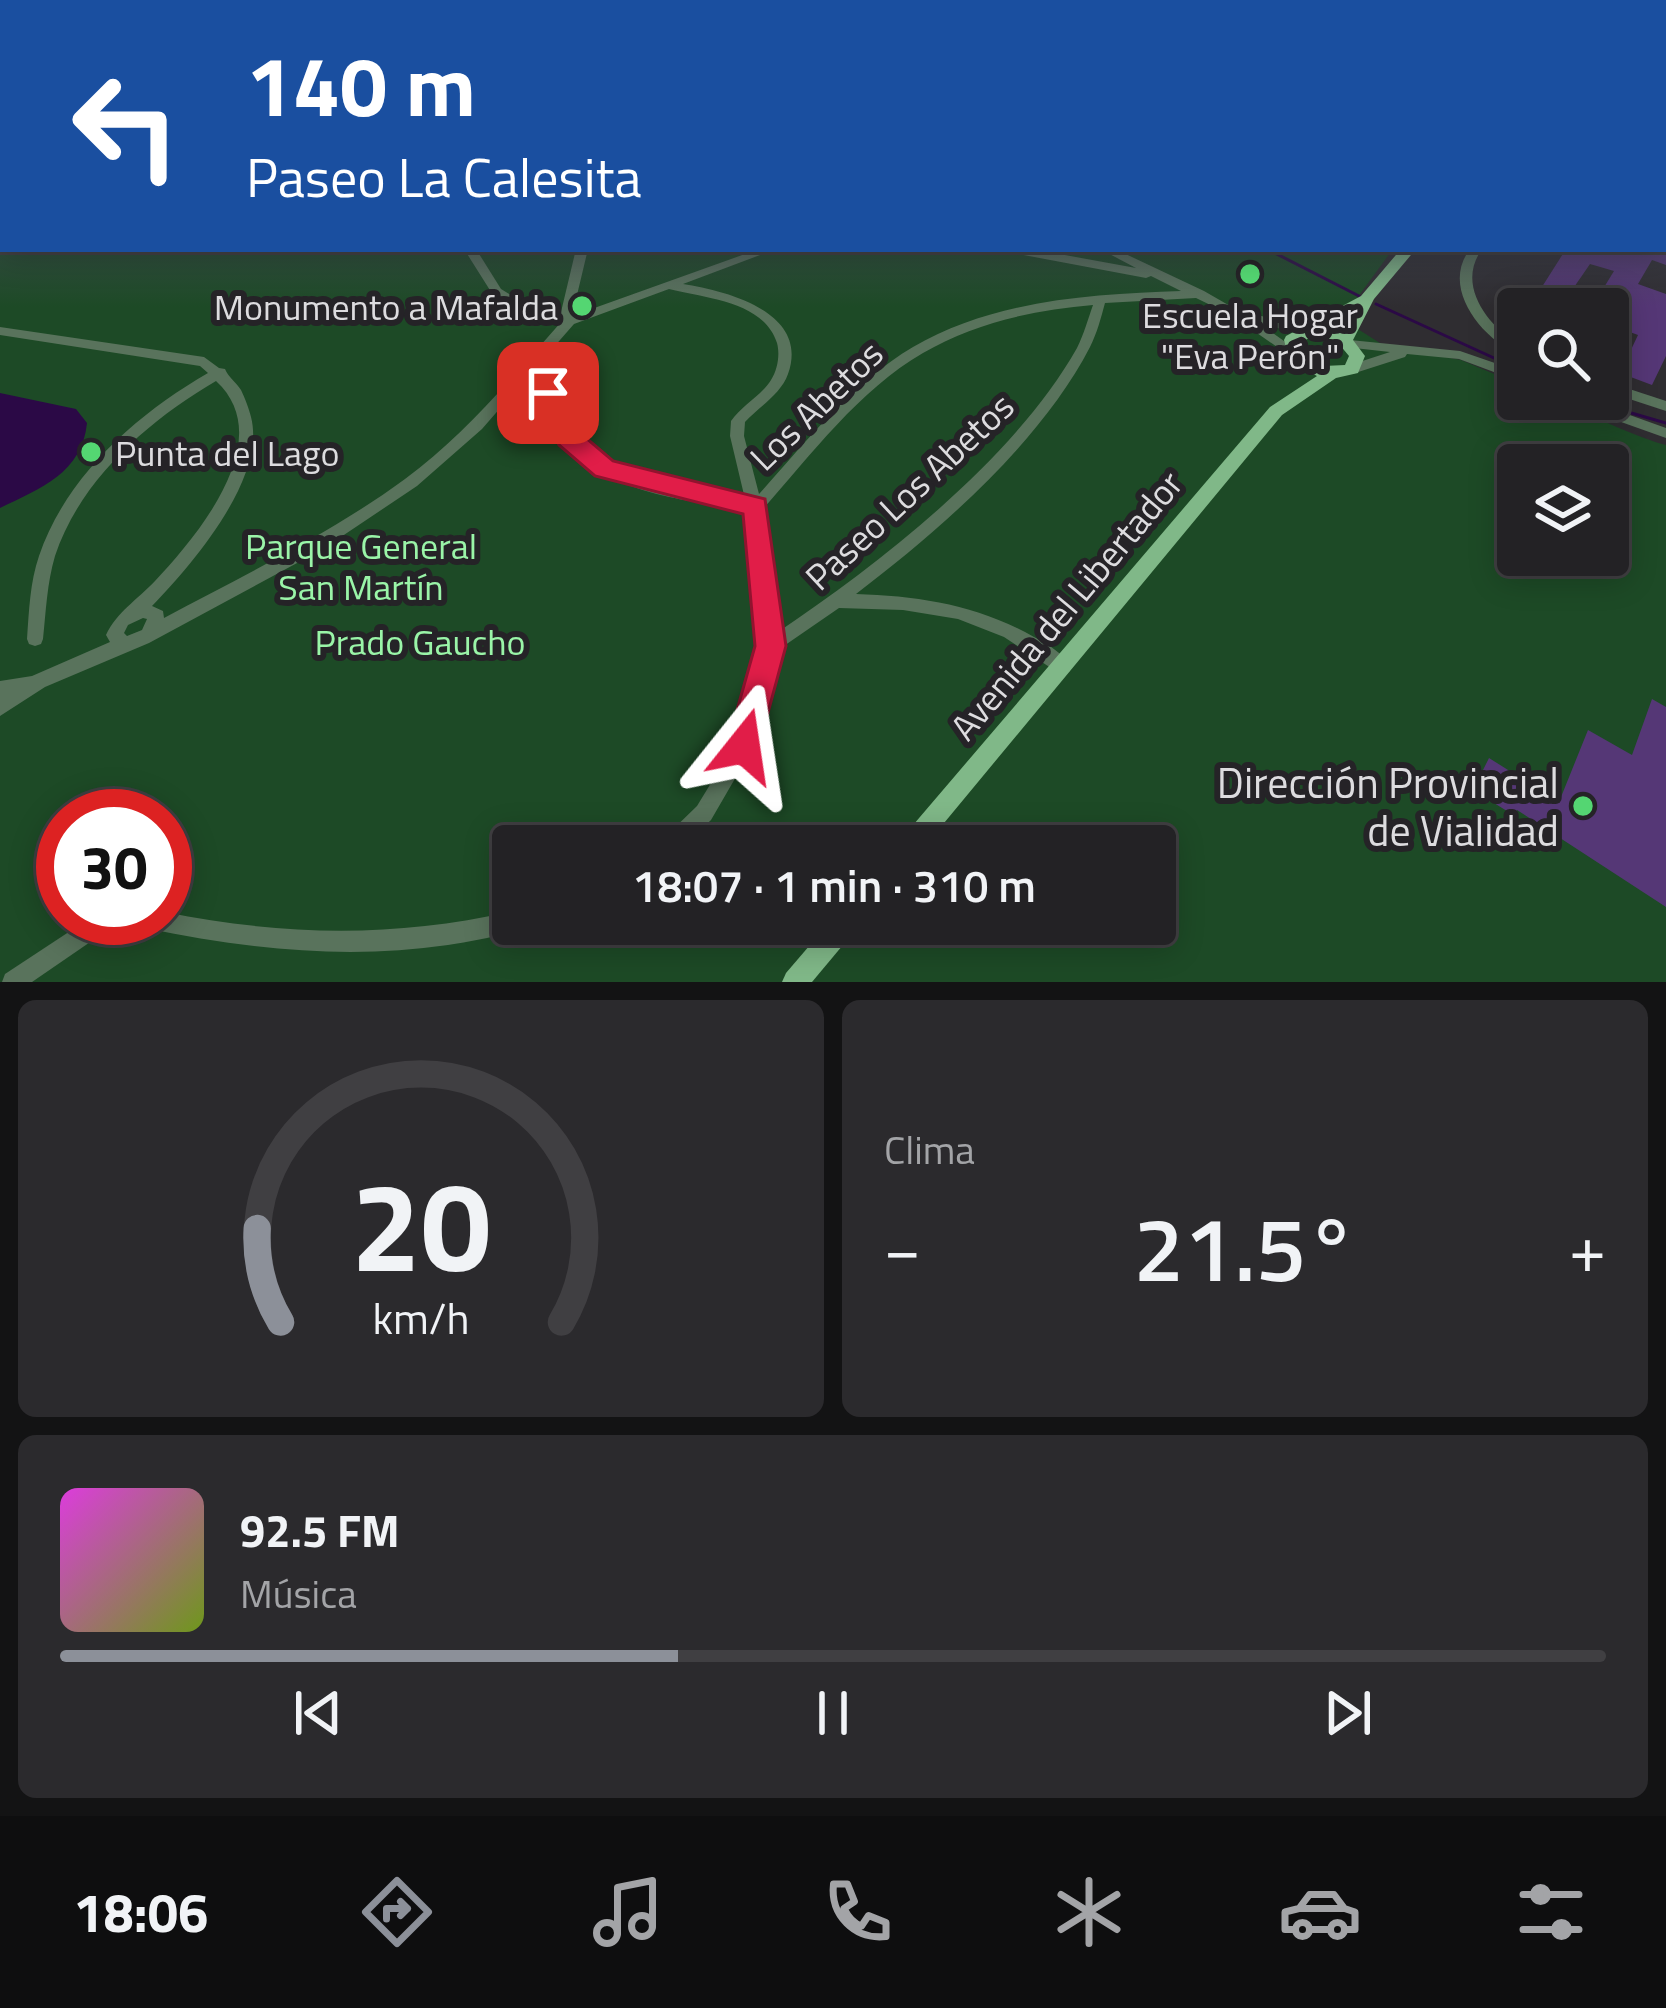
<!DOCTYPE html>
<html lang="es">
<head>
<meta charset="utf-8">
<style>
  :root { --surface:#232225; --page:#2b2a2d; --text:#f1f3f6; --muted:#a3a4a7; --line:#403f42; --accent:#8c9099 }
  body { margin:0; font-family:"Titillium Web",sans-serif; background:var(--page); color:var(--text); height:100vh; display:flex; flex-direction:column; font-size:45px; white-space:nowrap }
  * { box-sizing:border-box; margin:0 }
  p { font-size:39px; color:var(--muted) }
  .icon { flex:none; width:66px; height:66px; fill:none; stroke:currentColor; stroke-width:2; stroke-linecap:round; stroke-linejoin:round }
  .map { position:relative; height:982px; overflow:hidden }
  .sheet { display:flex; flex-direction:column; gap:18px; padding:18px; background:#131314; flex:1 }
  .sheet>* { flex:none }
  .top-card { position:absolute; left:0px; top:0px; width:1668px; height:252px; box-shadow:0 6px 30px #0003,0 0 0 3px var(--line); background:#1a4fa0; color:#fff; overflow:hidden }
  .controls { position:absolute; left:1497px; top:288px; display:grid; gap:24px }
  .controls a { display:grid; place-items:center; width:132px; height:132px; border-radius:12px; background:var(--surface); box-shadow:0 6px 30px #0003,0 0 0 3px var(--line); font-size:60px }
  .speed { position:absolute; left:36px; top:789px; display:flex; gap:24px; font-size:60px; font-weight:700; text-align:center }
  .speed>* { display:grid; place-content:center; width:156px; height:156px; border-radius:50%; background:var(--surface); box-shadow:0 6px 30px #0003,0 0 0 3px var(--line); line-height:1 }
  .speed .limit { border:18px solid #d22; background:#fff; color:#111 }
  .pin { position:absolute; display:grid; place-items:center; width:102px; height:102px; color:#fff; margin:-51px; border-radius:24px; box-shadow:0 6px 18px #0006 }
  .me { position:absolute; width:132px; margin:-66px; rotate:15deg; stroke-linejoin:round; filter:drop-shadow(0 0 9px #0008) }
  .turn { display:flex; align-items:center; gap:42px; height:252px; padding:0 48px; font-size:54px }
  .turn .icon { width:156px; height:156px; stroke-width:2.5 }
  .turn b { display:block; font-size:84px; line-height:102px }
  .big { font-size:90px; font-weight:600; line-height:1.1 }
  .sheet .tile { flex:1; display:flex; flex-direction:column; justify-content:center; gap:18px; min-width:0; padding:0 42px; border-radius:18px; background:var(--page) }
  .sheet .dial { align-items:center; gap:0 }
  .dial svg { height:312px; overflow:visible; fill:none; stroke:var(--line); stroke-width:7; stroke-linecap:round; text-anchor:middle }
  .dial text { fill:var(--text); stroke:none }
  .song { display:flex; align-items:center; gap:36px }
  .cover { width:144px; height:144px; border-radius:18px; background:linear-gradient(135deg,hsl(300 70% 55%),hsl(80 70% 35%)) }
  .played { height:12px; border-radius:6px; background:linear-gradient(90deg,var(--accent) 40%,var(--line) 40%) }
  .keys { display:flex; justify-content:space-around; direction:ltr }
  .heat { display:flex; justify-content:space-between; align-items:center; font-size:66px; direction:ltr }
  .sheet .tiles { flex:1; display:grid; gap:18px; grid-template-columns:1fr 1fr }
  .tile:last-child { grid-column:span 2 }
  .trip { position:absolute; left:492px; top:825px; width:684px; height:120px; border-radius:12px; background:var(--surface); box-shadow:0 6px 30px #0003,0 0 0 3px var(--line); font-weight:600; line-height:120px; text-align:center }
  .tab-bar { display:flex; height:192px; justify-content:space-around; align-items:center; background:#0e0e0f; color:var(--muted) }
  .tab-bar .icon { width:84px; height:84px }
  .tab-bar .active { color:var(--accent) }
  .tab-bar b { font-size:54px; color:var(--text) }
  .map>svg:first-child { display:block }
  .green { fill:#1d4a26; fill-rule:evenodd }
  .water { fill:#2b0946 }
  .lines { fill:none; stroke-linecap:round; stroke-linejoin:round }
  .stream { stroke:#2b0946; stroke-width:3 }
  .building { fill:#553776; fill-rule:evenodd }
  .minor { fill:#59735c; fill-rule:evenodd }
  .major { fill:#80b888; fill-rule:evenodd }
  .route { fill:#e11d48; stroke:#92132f; stroke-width:3 }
  .poi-dot { fill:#54d672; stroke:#252327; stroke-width:4.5 }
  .labels { text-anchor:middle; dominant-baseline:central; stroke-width:12; stroke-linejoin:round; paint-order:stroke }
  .poi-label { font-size:36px; fill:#dddcdf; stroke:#252327; text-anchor:end }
  .street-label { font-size:36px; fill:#dddcdf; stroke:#252327 }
  .park-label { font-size:36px; fill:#9af5a8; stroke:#252327 }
  .near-poi-label { font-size:42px; fill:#dddcdf; stroke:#252327; text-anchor:end }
</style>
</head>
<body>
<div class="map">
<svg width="1666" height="982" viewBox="0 0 1666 982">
  <rect width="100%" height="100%" fill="#2f2d31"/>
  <!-- green -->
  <path class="green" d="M0 170 3 249H1393L1355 301 1350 324 1383 345 1461 360 1518 384V399C1571 399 1615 431 1666 445V982H0ZM1518 465H1608V555H1518ZM63 816H165V918H63ZM513 846H1155V924H513Z"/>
  <!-- water -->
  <path class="water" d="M0 393 76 409 87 423C82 473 41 488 0 508Z"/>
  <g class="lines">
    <!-- stream -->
    <g class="stream">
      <polyline points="1267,249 1359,296"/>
      <polyline points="1376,304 1518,369"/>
      <polyline points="1597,403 1666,423"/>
    </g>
  </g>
  <!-- building -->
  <g class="building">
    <path d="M1566 249H1653L1666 254V265L1652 260 1638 284 1666 294V356L1652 385 1620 373 1638 335 1608 324V309L1564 305 1561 309H1528ZM1590 264 1614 271 1595 302 1570 293Z"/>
    <polygon points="1652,699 1666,707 1666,907 1517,810 1515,816 1473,790 1489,758 1559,802 1588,730 1632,755"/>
  </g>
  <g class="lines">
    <!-- minor -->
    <g class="minor">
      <path d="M464 249H476L501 289 519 300 561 312 576 249H588L572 316 759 249H776L683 284C727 291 810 312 788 374 781 394 759 407 745 422L744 436 759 494C806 442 852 383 913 347 993 300 1092 294 1181 291L1151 276 1146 278 1013 253 1007 249H1032L1136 268 1100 249H1115L1204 291 1251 318 1257 315 1312 328 1313 331 1307 335 1260 324 1298 351 1300 354 1298 357 1293 358 1231 315 1196 298 1105 303C1101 318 1097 333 1090 347 1041 442 940 530 856 594 919 596 978 605 1034 637 1048 644 1063 654 1072 666L1069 672 1063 674 1057 672 1004 637 958 619 903 610 839 608 778 650 751 751 711 820 684 846H660L663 839 697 806 736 742 762 646 748 511C685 499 602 495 563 436 549 415 543 391 536 367L482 429 417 486 323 549 149 643 45 687 0 716V681L32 676 110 642 106 635C117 612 137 600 155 581 198 535 279 439 216 381 149 420 80 480 55 556 47 583 46 611 43 639L41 644 35 646 29 644 27 639C29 611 30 582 39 556 66 476 137 414 208 373L200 366 0 335V327L204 357 219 368 225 369C228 377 236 382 241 390 245 398 249 409 251 417 267 478 191 566 152 606L163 611 164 618C246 574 330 534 405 479 465 435 513 376 562 321L511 306 493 295ZM669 289C704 298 764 301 777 343 780 354 778 369 771 380 761 396 742 405 731 421L730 436 745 499C686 487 608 484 573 427 559 406 553 380 546 356L574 324ZM1093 305C1088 319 1084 334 1077 348 1015 458 882 562 778 632L763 509C811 455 859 390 923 353 974 323 1034 310 1093 305ZM143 618 147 619 142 630 127 636 124 633 128 625Z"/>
      <path d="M1470 249H1482C1456 285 1487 324 1518 345V355C1482 338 1440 288 1470 249Z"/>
      <polygon points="1350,340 1460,351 1518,371 1518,381 1459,359 1407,354 1405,357 1352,374 1347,372 1345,369 1347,366 1390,352 1345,347 1343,344"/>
      <polygon points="1608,382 1666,401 1666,411 1608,392"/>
      <polygon points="1563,399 1585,399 1666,428 1666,438 1565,402"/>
      <path d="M513 911V924H522L520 928C498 937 472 941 448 945 346 960 246 949 145 928L138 925 135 918H165V912C284 936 395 938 513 911Z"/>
      <polygon points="90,918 118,918 115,925 32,982 2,982 5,974"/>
    </g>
    <!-- major -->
    <g class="major">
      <path d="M1401 249H1416L1374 299 1353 340 1365 356 1358 373 1336 378 1282 415 925 846H898L902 838 1270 407 1317 376 1290 362 1284 340 1286 336 1361 296ZM1351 314 1341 333 1327 329ZM1315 336 1339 344 1349 356 1345 365 1324 366 1303 355 1300 342Z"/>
      <polygon points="828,924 856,924 853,933 812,982 782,982 786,973"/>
    </g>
  </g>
  <!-- sky -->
  <linearGradient id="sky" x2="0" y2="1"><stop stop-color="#1a191b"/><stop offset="0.55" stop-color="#474c5a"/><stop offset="1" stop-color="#474c5a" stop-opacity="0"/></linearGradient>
  <rect width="1666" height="307" fill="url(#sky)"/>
  <!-- route -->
  <polygon class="route" points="548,384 556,386 579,432 613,461 765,499 786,646 756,757 744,761 732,757 727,746 755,646 743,514 595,476 559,445 535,393"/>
  <!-- markers -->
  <g class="poi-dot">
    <circle cx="1250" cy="274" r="12"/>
    <circle cx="582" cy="306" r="12"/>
    <circle cx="91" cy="452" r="12"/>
    <circle cx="1583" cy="806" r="12"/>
  </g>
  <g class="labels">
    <!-- poi labels -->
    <g class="poi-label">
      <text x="558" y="306">Monumento a Mafalda</text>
      <text x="1250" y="314" text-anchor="middle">Escuela Hogar<tspan x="1250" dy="41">"Eva Perón"</tspan></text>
      <text x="115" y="452" text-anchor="start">Punta del Lago</text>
    </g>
    <!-- street labels -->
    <g class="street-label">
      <text transform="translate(816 405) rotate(-44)">Los Abetos</text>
      <text transform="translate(909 491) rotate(-43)">Paseo Los Abetos</text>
      <text transform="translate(1066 605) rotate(-50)">Avenida del Libertador</text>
    </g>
    <!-- park labels -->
    <g class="park-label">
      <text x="361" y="545">Parque General<tspan x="361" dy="41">San Martín</tspan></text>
      <text x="420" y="641">Prado Gaucho</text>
    </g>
    <!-- near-poi labels -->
    <g class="near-poi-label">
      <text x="1559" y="782">Dirección Provincial<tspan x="1559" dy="48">de Vialidad</tspan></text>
    </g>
  </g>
</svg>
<div class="controls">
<a><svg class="icon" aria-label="search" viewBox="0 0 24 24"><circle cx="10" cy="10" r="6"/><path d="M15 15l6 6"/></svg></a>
<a><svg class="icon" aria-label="layers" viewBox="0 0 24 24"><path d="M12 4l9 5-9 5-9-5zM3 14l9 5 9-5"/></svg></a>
</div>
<div class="speed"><div class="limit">30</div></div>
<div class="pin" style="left:548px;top:393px;background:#d93025"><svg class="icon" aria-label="arrive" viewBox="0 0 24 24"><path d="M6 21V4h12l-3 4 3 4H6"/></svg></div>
<svg class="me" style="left:744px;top:746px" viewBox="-20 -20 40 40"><path d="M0-17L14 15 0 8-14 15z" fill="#e11d48" stroke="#fff" stroke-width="4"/></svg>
<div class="trip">18:07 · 1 min · 310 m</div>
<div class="top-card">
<div class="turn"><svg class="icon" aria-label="left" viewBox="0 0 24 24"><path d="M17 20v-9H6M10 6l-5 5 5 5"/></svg><div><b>140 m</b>Paseo La Calesita</div></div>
</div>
</div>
<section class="sheet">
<div class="tiles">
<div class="tile dial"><svg viewBox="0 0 100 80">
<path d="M14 69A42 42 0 1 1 86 69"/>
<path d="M14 69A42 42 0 0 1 8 45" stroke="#8c9099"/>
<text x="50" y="56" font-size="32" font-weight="700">20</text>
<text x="50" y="72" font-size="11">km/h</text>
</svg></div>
<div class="tile"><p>Clima</p>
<div class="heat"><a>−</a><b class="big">21.5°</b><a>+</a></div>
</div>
<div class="tile">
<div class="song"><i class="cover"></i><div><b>92.5 FM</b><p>Música</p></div></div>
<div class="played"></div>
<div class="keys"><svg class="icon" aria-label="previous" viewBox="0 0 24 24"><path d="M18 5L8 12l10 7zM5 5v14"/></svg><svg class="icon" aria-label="pause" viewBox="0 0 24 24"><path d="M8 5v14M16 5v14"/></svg><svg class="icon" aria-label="next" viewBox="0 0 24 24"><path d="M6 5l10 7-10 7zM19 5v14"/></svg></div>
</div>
</div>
</section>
<nav class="tab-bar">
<b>18:06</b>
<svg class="icon active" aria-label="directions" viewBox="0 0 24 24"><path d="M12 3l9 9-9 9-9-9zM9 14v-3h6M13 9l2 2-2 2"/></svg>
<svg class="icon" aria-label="music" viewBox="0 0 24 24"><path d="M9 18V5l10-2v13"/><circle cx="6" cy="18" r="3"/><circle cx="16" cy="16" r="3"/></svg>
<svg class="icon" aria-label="phone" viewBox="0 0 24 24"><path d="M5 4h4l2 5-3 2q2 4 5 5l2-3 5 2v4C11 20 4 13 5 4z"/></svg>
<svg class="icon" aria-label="climate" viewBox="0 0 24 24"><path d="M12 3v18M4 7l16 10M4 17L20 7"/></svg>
<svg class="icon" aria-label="car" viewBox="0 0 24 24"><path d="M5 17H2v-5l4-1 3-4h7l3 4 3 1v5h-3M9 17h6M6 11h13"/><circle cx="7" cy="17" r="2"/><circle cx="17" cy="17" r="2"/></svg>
<svg class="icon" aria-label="filters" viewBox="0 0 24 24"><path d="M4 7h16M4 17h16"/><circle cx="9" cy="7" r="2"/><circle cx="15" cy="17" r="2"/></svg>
</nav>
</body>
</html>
